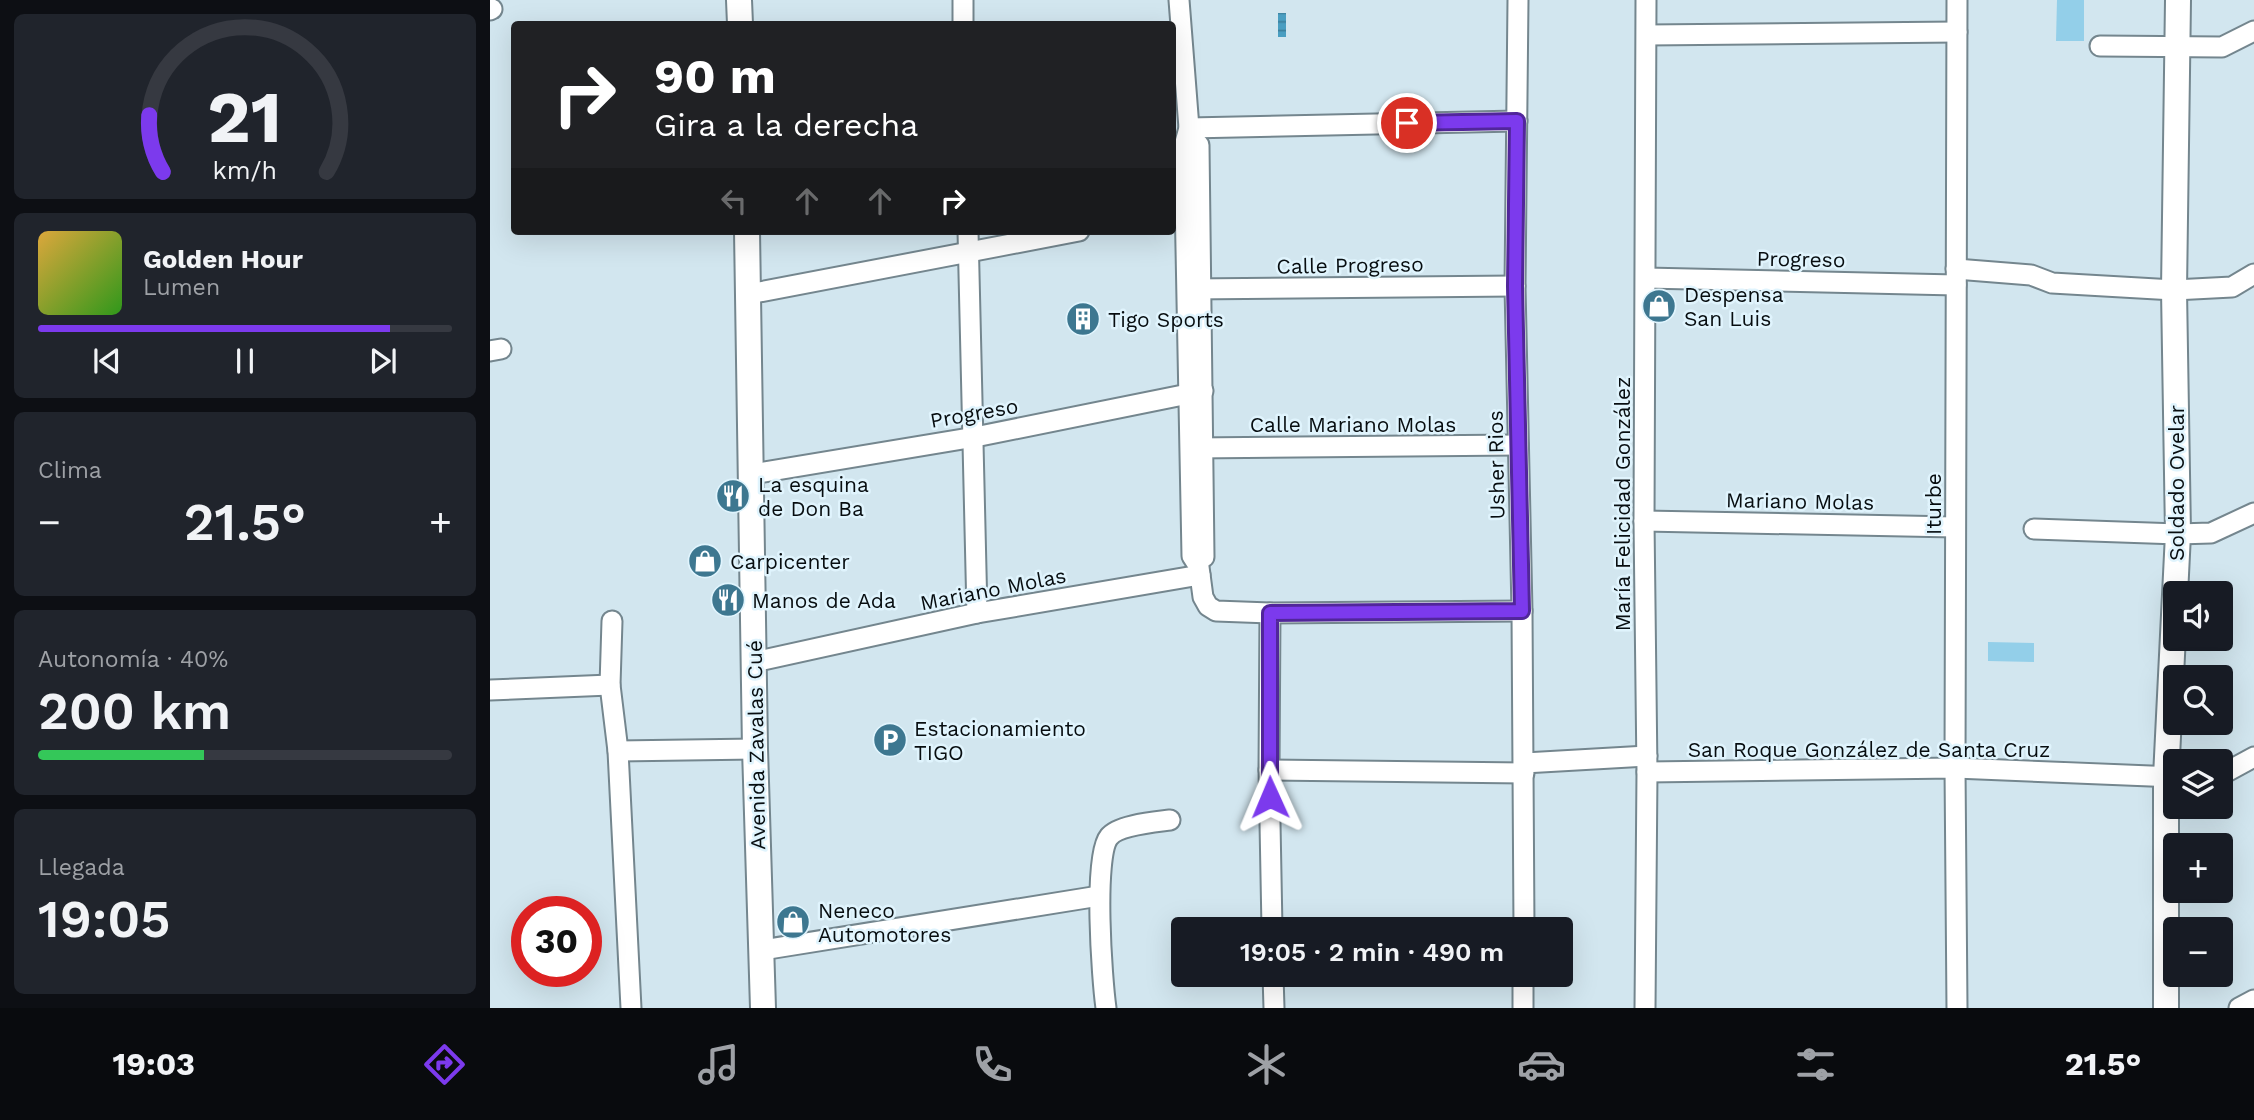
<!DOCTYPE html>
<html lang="es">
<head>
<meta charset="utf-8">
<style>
  :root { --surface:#171b24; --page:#20242c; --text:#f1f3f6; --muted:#9ea1a6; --line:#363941; --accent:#7c3aed }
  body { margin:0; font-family:"Work Sans",sans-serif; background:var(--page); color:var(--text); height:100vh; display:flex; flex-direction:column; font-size:26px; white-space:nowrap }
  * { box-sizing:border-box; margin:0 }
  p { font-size:23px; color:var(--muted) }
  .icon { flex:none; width:38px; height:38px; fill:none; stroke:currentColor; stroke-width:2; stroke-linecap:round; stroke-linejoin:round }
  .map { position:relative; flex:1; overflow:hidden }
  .side { display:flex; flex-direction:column; gap:14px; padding:14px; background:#0d0f14; width:490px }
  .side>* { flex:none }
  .top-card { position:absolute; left:21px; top:21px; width:665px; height:214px; border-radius:7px; box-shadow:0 7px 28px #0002; background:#202124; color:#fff; overflow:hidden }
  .controls { position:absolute; left:1673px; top:581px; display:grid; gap:14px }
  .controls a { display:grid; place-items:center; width:70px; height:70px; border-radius:7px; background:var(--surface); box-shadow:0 7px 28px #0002; font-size:35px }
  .speed { position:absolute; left:21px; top:896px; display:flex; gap:14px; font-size:35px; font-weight:700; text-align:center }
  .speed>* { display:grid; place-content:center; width:91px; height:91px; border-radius:50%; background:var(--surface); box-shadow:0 7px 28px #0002; line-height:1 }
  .speed .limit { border:10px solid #d22; background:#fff; color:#111 }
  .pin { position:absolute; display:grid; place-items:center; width:60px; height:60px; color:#fff; margin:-30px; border:4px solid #fff; border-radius:50%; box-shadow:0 2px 7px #0007 }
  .me { position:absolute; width:77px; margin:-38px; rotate:359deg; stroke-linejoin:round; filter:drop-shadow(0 0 5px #0008) }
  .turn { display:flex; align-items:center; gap:24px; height:147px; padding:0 28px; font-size:32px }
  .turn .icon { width:91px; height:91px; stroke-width:2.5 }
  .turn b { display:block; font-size:49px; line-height:60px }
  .lanes { display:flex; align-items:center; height:66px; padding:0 28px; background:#0003; justify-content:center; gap:35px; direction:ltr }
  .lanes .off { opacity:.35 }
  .big { font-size:52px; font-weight:600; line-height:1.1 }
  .side .card { flex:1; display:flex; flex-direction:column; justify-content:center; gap:10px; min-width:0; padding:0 24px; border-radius:10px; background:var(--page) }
  .side .dial { align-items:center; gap:0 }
  .dial svg { height:182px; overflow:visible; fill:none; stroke:var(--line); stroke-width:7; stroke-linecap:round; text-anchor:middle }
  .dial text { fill:var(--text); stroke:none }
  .song { display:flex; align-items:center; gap:21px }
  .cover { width:84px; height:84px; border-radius:10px; background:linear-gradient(135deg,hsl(40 70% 55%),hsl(110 70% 35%)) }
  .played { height:7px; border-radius:4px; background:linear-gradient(90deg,var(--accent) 85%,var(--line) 85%) }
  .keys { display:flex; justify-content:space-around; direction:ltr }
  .heat { display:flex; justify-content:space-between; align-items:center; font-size:38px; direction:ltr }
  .charge { height:10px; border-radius:5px; background:linear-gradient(90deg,#34c759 40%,var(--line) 0) }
  .trip { position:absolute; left:681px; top:917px; width:402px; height:70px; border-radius:7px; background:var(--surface); box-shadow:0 7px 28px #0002; font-weight:600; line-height:70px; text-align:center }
  .menu { display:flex; height:112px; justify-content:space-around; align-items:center; background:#090b0e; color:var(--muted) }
  .menu .icon { width:49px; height:49px }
  .menu .active { color:var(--accent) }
  .menu b { font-size:32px; color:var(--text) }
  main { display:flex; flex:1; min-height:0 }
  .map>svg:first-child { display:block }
  .grass { fill:#93cfe9 }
  .water { fill:url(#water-rules) }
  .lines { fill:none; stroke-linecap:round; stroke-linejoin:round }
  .minor-casing { stroke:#74868e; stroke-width:23 }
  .major-casing { stroke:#74868e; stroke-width:28 }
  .minor { stroke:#fff; stroke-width:19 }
  .major { stroke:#fff; stroke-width:24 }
  .route-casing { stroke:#51269a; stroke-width:18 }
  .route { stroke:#7c3aed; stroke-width:12 }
  .labels { text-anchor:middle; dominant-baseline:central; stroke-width:5; stroke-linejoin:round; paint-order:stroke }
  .street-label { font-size:21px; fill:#070d10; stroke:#e0f4fd }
  .poi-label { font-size:21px; fill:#070d10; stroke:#e0f4fd; text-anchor:start }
</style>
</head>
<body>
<main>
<section class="side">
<div class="card dial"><svg viewBox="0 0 100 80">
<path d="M14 69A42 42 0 1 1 86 69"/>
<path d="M14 69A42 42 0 0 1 8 44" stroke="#7c3aed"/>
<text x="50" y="56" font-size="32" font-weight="700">21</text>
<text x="50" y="72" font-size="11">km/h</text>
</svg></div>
<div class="card">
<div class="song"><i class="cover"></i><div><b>Golden Hour</b><p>Lumen</p></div></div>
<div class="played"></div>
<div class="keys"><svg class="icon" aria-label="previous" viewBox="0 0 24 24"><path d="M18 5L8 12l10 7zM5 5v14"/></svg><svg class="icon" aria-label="pause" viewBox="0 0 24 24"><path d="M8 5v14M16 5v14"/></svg><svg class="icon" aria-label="next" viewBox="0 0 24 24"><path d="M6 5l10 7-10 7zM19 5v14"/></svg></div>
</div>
<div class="card"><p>Clima</p>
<div class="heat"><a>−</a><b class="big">21.5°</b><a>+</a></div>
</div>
<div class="card"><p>Autonomía · 40%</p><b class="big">200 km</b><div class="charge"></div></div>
<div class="card"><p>Llegada</p><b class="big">19:05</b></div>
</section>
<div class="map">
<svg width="1764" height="1008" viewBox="0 0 1764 1008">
  <defs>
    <pattern id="water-rules" width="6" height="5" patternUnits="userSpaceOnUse" patternTransform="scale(1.75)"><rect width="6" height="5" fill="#4a9ec1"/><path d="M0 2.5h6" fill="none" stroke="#3c7f9b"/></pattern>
  </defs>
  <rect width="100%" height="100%" fill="#d2e6ef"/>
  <!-- grass -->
  <g class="grass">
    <polygon points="1567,0 1594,0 1594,41 1566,41"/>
    <polygon points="1498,642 1544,643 1544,662 1498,661"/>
  </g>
  <!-- water -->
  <rect class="water" x="788" y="13" width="8" height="24"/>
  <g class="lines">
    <!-- minor casing -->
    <g class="minor-casing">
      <g id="minor">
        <polyline points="689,0 699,128 694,146 702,556 709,567 713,597 718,606 726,611 780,613 1032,611"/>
        <polyline points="1028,0 1025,286 1032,611 1034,929"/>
        <polyline points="0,10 2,9"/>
        <polyline points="473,24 473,0"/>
        <polyline points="1157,35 1467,32"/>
        <polyline points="1610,46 1732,47 1764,31"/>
        <polyline points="699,128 1027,121"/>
        <polyline points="698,134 709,145 714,557"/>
        <polyline points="478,231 487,613"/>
        <polyline points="1466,269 1541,275 1562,283 1684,290 1742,287 1764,274"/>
        <polyline points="1156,278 1466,285"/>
        <polyline points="700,289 1025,286"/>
        <polyline points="259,294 589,231"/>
        <polyline points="0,351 11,349"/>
        <polyline points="704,448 1028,445"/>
        <polyline points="262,474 485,437 713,391"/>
        <polyline points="1154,521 1465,527"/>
        <polyline points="1544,529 1688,534 1721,533 1764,513"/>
        <polyline points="780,613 779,770 782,929"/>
        <polyline points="122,621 120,685 128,751 141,1008"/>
        <polyline points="264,662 487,613 710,575"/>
        <polyline points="0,690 120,685"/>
        <polyline points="128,751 265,749"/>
        <polyline points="1034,763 1157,756"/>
        <polyline points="779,770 1034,773"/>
        <polyline points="1157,772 1465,768 1685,777"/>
        <polyline points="1731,775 1764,757"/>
        <polyline points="782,929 814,929"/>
        <polyline points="272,950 609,896"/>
        <polyline points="783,975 784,1008"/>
        <path d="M616 1008C612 980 603 856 619 837 628 825 665 822 680 820"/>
        <polyline points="1033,1008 1033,975"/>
        <polyline points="1155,1008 1157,772 1154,521 1156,0"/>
        <polyline points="1467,1008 1465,768 1467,0"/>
        <polyline points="1749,1008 1764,1000"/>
      </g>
    </g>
    <!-- major casing -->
    <g class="major-casing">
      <g id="major">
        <polyline points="249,0 250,24"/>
        <polyline points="257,231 265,749 273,1008"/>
        <polyline points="1676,1008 1676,777 1688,534 1684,290 1688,0"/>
      </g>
    </g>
    <!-- minor -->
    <use href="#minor" class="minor"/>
    <!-- major -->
    <use href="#major" class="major"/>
  </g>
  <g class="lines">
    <!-- route casing -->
    <g class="route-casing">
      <polyline id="route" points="780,797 780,613 1032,611 1025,286 1027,121 917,123"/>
    </g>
    <!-- route -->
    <use href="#route" class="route"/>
  </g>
  <!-- icons -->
  <defs>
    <g id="shop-disc" transform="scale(1.75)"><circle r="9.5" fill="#3d7790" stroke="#e0f4fd"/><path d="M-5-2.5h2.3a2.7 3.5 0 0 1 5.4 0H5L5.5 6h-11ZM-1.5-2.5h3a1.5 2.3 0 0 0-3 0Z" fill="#fff"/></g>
    <g id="building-disc" transform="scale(1.75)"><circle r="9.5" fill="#3d7790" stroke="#e0f4fd"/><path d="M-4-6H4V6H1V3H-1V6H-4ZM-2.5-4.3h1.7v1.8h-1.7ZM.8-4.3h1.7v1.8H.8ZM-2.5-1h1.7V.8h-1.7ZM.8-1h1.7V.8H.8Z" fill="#fff"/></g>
    <g id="restaurant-disc" transform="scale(1.75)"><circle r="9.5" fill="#3d7790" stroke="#e0f4fd"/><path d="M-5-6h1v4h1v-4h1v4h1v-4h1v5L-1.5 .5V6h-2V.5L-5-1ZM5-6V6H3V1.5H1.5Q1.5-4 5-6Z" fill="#fff"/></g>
    <g id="parking-disc" transform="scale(1.75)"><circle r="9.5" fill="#3d7790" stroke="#e0f4fd"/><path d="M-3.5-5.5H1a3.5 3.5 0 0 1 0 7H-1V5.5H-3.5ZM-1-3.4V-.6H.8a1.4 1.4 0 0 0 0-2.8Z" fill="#fff"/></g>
  </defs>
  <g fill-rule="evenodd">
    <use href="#shop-disc" x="1169" y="306"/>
    <use href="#building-disc" x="593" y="319"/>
    <use href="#restaurant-disc" x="243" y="496"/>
    <use href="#shop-disc" x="215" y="561"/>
    <use href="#restaurant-disc" x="238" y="600"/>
    <use href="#parking-disc" x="400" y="740"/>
    <use href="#shop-disc" x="303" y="922"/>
  </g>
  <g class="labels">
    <!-- street labels -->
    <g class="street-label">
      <text transform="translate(1311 259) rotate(1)">Progreso</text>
      <text transform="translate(860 265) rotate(-1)">Calle Progreso</text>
      <text transform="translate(484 413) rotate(-10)">Progreso</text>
      <text x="863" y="424">Calle Mariano Molas</text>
      <text transform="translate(1006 465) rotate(-91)">Usher Rios</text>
      <text transform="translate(1686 483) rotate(-90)">Soldado Ovelar</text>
      <text transform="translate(1310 501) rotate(1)">Mariano Molas</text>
      <text transform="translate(1132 504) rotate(-90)">María Felicidad González</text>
      <text transform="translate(1443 504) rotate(-90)">Iturbe</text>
      <text transform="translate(503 589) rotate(-11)">Mariano Molas</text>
      <text transform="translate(266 745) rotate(-91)">Avenida Zavalas Cué</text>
      <text x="1379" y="749">San Roque González de Santa Cruz</text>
    </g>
    <!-- poi labels -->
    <g class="poi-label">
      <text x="1194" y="294">Despensa<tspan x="1194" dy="24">San Luis</tspan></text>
      <text x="618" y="319">Tigo Sports</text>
      <text x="268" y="484">La esquina<tspan x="268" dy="24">de Don Ba</tspan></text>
      <text x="240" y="561">Carpicenter</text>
      <text x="262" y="600">Manos de Ada</text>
      <text x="424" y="728">Estacionamiento<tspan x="424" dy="24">TIGO</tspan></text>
      <text x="328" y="910">Neneco<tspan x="328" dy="24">Automotores</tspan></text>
    </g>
  </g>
</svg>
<div class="controls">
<a><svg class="icon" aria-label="sound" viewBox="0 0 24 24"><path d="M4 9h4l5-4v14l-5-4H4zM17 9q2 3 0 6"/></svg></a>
<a><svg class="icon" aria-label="search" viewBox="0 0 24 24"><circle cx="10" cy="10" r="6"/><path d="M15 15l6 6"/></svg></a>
<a><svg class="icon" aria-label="layers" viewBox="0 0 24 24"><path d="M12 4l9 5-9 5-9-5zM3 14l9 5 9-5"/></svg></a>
<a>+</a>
<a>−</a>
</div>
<div class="speed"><div class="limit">30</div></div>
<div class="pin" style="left:917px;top:123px;background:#d93025"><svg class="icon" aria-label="arrive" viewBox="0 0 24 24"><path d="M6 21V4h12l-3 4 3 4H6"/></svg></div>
<svg class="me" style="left:780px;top:797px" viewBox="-20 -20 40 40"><path d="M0-17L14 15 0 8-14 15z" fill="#7c3aed" stroke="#fff" stroke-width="4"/></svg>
<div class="trip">19:05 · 2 min · 490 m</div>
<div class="top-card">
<div class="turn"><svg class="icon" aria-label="right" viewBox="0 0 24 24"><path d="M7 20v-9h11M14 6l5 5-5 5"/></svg><div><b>90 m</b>Gira a la derecha</div></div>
<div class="lanes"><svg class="icon off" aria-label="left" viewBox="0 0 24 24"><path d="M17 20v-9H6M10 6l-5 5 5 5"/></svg><svg class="icon off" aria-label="ahead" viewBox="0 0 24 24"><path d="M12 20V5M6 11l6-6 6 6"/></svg><svg class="icon off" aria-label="ahead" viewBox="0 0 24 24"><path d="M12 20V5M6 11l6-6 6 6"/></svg><svg class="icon" aria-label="right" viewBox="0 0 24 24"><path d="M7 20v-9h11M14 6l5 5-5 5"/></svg></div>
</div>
</div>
</main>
<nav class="menu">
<b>19:03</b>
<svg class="icon active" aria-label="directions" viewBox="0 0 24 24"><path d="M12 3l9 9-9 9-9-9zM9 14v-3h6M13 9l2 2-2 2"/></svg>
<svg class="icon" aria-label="music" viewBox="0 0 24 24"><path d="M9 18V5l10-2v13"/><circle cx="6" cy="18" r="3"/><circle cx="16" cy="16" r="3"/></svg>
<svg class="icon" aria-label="phone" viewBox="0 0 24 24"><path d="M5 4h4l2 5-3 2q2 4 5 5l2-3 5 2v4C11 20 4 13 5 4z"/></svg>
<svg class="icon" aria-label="climate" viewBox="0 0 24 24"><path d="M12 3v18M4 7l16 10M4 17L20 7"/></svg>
<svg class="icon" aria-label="car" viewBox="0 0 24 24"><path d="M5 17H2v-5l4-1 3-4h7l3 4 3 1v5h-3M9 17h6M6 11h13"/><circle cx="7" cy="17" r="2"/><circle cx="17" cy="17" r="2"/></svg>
<svg class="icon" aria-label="filters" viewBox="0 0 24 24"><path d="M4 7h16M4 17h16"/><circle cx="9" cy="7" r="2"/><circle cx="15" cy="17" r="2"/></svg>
<b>21.5°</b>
</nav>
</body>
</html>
